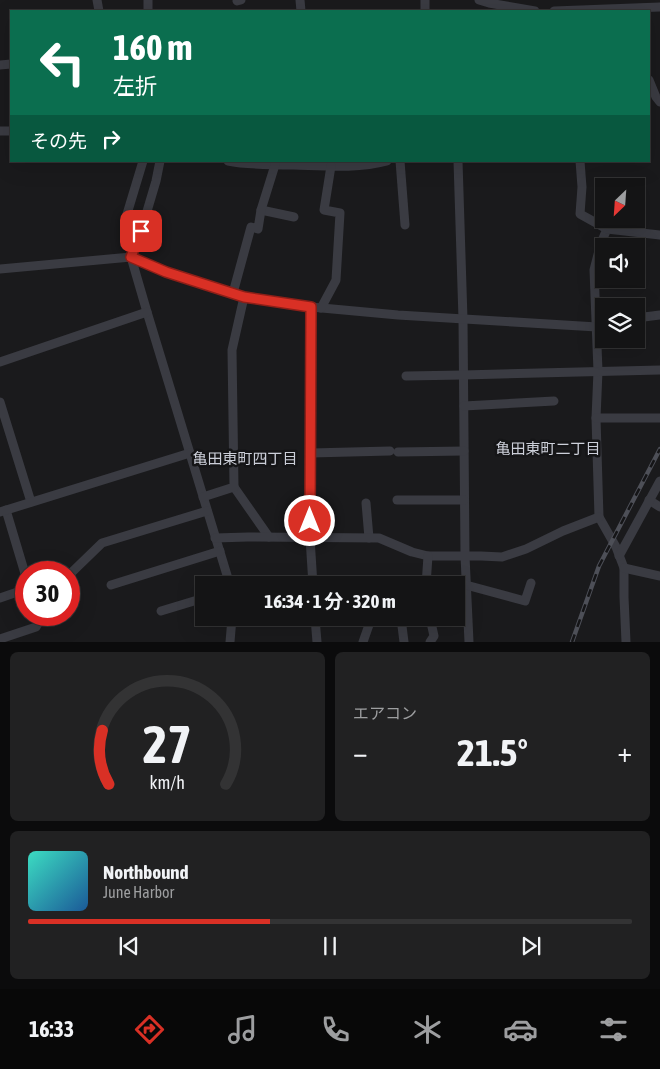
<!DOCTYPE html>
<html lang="ja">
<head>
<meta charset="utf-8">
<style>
  :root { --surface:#141415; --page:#212122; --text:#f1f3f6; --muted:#9d9ea0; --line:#333334; --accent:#d93025 }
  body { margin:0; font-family:"Asap Condensed","Noto Sans JP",sans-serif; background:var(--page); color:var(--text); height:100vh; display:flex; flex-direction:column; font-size:19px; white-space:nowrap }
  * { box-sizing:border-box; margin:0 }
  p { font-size:16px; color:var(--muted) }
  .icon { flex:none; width:28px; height:28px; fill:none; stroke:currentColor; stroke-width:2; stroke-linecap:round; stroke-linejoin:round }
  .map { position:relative; height:642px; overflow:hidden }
  .drawer { display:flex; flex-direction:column; gap:10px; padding:10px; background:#0b0b0c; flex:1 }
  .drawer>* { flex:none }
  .hud { position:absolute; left:10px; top:10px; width:640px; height:152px; border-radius:0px; box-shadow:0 5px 20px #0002,0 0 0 1px var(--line); background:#0b6e4f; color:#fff; overflow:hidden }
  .needle { width:32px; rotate:205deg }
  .buttons { position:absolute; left:595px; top:178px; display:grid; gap:10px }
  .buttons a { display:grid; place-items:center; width:50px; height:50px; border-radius:0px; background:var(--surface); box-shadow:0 5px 20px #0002,0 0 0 1px var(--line); font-size:25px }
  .speed { position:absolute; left:15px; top:561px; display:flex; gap:10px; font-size:25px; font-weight:700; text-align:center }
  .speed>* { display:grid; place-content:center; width:65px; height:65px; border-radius:50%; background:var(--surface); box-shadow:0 5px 20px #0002,0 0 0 1px var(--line); line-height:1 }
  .speed .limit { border:8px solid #d22; background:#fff; color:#111 }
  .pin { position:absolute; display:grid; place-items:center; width:42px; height:42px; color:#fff; margin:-21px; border-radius:10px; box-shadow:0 2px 8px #0006 }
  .me { position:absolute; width:55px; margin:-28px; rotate:0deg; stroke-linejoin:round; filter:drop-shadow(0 0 4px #0008) }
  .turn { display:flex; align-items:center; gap:18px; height:105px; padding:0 20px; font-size:22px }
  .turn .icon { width:65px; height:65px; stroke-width:2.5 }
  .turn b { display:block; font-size:35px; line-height:42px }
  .then { display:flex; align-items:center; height:48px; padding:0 20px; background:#0003; gap:10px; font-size:19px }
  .big { font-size:38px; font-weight:700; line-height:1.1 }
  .drawer .widget { flex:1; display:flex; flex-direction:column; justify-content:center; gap:8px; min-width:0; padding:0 18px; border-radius:8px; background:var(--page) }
  .drawer .dial { align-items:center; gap:0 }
  .dial svg { height:130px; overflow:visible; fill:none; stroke:var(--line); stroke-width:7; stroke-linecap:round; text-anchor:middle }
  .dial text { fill:var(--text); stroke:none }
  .song { display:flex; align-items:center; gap:15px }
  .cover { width:60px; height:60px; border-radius:8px; background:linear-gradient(135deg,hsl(170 70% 55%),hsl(210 70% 35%)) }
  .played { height:5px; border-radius:2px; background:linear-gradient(90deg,var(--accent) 40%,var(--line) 40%) }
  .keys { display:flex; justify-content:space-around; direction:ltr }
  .heat { display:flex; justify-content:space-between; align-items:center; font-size:28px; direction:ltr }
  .drawer .tiles { flex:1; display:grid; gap:10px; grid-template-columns:1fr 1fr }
  .widget:last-child { grid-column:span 2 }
  .trip { position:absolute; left:195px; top:576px; width:270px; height:50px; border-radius:0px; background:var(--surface); box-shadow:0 5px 20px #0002,0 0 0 1px var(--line); font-weight:700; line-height:50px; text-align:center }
  .tabs { display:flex; height:80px; justify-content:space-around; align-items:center; background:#080808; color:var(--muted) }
  .tabs .icon { width:35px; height:35px }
  .tabs .selected { color:var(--accent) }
  .tabs b { font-size:22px; color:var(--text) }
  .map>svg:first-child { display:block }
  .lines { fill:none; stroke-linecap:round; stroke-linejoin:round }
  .minor { stroke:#3a3b42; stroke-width:9 }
  .rail-casing { stroke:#4d4f57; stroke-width:4.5 }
  .rail { stroke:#151517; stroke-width:2.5; stroke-dasharray:8; stroke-linecap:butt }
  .route-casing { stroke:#8d1f18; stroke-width:12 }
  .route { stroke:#d93025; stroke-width:9 }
  .labels { text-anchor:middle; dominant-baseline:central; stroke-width:5; stroke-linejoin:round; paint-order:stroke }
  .neighbourhood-label { font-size:15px; fill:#cccfd9; stroke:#151517 }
</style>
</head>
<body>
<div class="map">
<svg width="660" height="642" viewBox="0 0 660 642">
  <rect width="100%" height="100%" fill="#1a1a1c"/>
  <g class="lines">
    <!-- minor -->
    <g class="minor">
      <polyline points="97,0 99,11"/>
      <polyline points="300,0 301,11"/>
      <polyline points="425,0 425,11"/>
      <polyline points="479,0 489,3 535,11"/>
      <polyline points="237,1 241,0"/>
      <polyline points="148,11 148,0"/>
      <polyline points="554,11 660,7"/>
      <polyline points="0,65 11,64"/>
      <polyline points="649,80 656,97 660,102"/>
      <polyline points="0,131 11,131"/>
      <polyline points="143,161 127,214 145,218"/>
      <polyline points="160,161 156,181 145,218 131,257 147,312 230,585"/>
      <path d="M228 161C248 165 274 165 294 165 325 166 358 169 387 161"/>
      <polyline points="400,161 405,225"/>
      <polyline points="458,161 463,319 465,556 469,642"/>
      <polyline points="580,161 582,187 580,214 607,229 601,243 594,270 598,371 596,418 599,517 616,547 624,568 624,597 626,642"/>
      <polyline points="261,210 294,217"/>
      <polyline points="607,229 660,235"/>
      <polyline points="0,269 131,257 166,272 244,297 311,307 398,315 597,327"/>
      <polyline points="233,293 251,227 258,229 261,210 275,165"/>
      <polyline points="311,307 310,538 313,585"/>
      <polyline points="321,308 336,280 340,213 324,210 331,166"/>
      <polyline points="636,318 660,315"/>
      <polyline points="0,362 147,312"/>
      <polyline points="406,376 463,375 660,370"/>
      <polyline points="0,402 31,502"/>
      <polyline points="464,406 554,401"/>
      <polyline points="596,418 660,418"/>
      <polyline points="398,452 464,451"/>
      <polyline points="311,453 390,451"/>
      <polyline points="234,487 269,537"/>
      <polyline points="203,497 234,487 232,350 244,297"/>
      <polyline points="397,500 464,500"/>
      <polyline points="649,500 660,507"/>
      <polyline points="366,503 369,538"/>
      <polyline points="6,510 26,577"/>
      <polyline points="0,512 190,453"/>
      <polyline points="215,538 248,537 379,538 412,552 428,556 481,556 502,557 526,549 563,531 599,517"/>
      <polyline points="619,556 660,481"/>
      <polyline points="624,568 660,576"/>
      <polyline points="69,575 102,543 207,511"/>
      <polyline points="111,585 220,551"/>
      <polyline points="395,585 395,582 425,581"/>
      <polyline points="426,585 428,556"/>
      <polyline points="466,585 525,601 531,583"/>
      <polyline points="0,598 26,589"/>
      <polyline points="161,611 204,598"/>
      <polyline points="315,618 317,642"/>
      <polyline points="401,618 404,642"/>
      <polyline points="430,618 434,636 430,642"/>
      <polyline points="0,639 36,627 40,620 38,615"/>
      <polyline points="230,642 232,618"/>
      <polyline points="363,642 370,622 370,618"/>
    </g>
    <!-- rail casing -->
    <g class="rail-casing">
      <polyline id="rail" points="572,642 599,566 660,449"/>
    </g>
    <!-- rail -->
    <use href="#rail" class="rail"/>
  </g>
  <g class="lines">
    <!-- route casing -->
    <g class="route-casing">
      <polyline id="route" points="141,231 131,257 166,272 244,297 311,307 310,521"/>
    </g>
    <!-- route -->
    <use href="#route" class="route"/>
  </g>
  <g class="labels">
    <!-- neighbourhood labels -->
    <g class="neighbourhood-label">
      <text x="548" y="448">亀田東町二丁目</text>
      <text x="245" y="458">亀田東町四丁目</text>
    </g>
  </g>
</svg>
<div class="buttons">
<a><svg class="needle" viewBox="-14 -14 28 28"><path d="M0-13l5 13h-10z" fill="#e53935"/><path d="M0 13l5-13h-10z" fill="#9d9ea0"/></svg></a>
<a><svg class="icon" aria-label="sound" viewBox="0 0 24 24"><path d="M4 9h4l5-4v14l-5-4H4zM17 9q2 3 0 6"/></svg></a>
<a><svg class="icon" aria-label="layers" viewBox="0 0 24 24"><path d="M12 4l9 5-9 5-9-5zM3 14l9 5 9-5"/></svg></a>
</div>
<div class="speed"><div class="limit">30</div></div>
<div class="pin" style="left:141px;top:231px;background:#d93025"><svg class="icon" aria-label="arrive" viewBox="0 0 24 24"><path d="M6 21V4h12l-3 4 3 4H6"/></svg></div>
<svg class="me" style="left:310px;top:521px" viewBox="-20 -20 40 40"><circle r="17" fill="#d93025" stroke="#fff" stroke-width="3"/><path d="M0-11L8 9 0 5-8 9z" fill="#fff"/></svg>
<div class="trip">16:34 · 1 分 · 320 m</div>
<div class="hud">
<div class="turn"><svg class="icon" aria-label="left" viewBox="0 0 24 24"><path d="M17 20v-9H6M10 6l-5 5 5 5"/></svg><div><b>160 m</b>左折</div></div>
<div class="then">その先<svg class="icon" aria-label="right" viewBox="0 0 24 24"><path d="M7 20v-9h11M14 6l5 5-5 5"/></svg></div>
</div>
</div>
<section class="drawer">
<div class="tiles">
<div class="widget dial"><svg viewBox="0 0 100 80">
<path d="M14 69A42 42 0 1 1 86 69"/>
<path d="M14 69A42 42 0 0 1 10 36" stroke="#d93025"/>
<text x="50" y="56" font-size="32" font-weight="700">27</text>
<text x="50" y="72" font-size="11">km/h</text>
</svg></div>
<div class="widget"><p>エアコン</p>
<div class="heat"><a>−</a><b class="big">21.5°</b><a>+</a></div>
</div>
<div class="widget">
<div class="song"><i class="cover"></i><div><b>Northbound</b><p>June Harbor</p></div></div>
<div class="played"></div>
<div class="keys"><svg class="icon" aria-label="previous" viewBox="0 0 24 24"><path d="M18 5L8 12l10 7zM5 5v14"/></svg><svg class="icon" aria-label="pause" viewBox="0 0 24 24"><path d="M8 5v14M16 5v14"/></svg><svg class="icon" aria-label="next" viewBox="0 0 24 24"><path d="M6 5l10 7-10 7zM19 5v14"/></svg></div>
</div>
</div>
</section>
<nav class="tabs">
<b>16:33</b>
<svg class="icon selected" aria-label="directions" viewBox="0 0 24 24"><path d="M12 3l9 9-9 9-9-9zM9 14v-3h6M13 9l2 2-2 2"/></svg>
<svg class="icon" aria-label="music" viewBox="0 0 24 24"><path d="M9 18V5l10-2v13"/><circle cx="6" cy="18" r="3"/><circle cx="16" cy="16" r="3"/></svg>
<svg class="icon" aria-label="phone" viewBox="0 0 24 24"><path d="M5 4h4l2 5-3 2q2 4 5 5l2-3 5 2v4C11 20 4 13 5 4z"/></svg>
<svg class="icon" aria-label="climate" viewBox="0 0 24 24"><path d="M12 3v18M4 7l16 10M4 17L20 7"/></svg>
<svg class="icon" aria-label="car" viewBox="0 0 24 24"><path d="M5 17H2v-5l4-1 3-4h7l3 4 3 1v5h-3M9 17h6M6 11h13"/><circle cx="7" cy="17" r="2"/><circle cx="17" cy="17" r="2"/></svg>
<svg class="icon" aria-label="filters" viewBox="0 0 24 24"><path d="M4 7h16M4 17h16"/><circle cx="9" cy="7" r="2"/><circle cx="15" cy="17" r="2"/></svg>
</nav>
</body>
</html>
